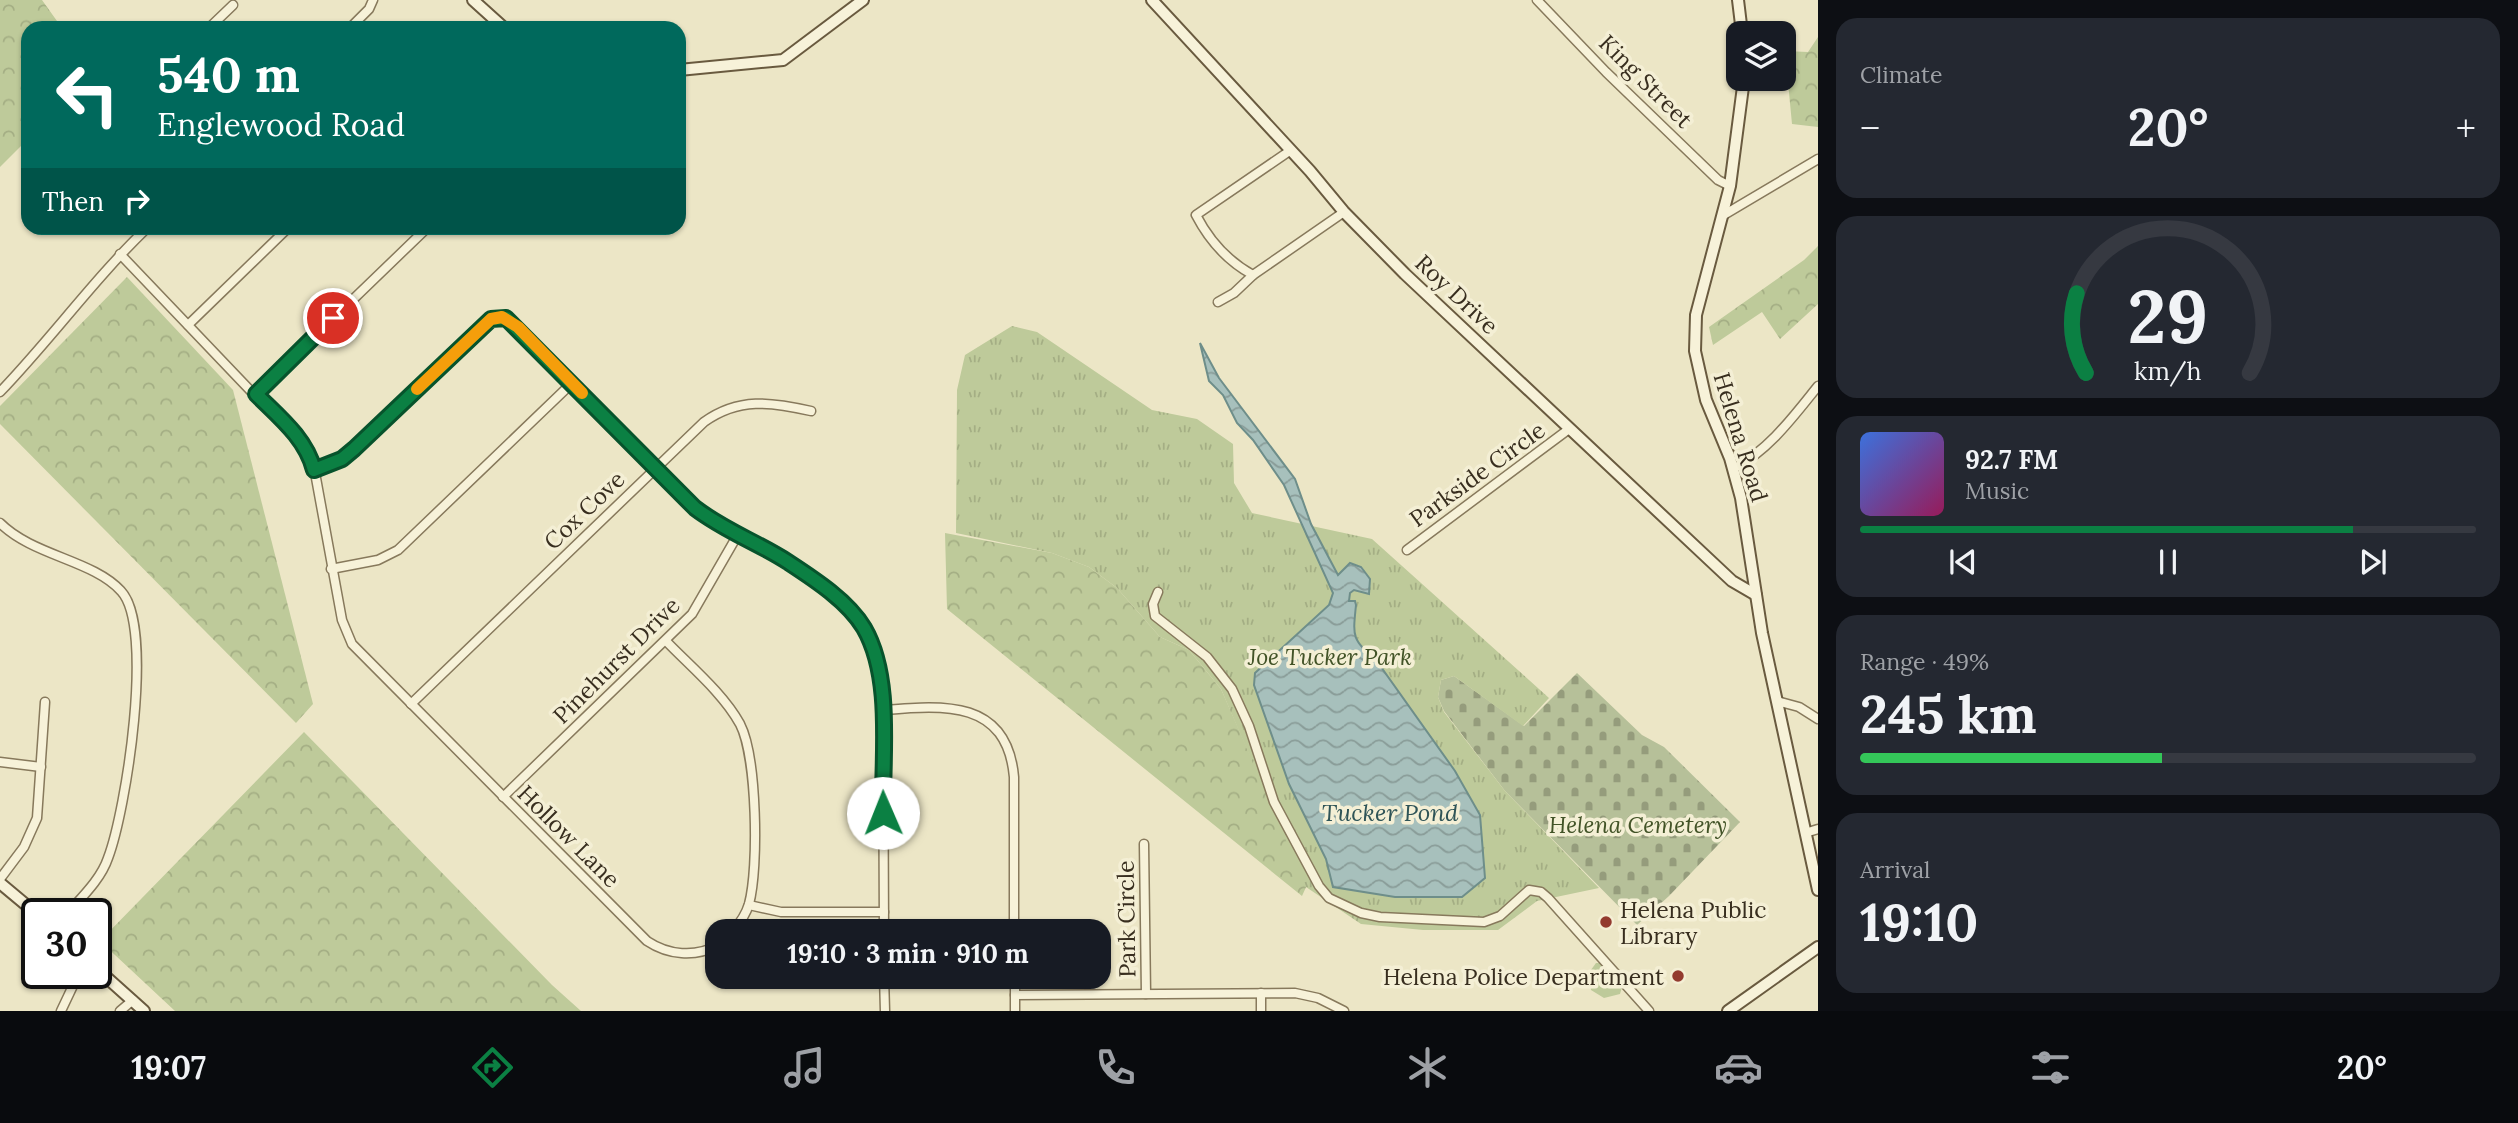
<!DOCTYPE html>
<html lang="en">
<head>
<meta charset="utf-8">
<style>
  :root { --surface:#171b24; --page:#242831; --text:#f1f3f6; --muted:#9ea1a6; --line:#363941; --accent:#0b8043 }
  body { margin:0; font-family:Lora,serif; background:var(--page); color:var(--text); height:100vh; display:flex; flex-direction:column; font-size:26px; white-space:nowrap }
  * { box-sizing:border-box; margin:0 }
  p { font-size:23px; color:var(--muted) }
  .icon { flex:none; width:38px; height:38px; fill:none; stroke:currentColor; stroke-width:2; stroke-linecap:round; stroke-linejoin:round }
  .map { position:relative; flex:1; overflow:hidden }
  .side { display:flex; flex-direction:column; gap:18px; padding:18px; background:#0d0f14; width:700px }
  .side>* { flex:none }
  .top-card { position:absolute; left:21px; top:21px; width:665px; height:214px; border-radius:21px; box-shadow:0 2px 5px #0004; background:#00695c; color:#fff; overflow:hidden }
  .buttons { position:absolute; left:1726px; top:21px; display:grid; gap:14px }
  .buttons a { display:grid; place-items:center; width:70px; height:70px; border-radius:14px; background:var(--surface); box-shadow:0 2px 5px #0004; font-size:35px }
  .speed { position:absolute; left:21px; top:898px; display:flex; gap:14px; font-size:35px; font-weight:700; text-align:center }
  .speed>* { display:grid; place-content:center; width:91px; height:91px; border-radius:50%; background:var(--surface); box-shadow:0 2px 5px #0004; line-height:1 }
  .speed .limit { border:4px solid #111; border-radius:10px; background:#fff; color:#111 }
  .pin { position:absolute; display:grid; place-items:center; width:60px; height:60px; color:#fff; margin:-30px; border:4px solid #fff; border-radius:50%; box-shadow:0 2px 7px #0007 }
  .me { position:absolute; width:77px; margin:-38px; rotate:359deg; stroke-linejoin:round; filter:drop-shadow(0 0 5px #0008) }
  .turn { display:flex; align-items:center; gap:24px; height:147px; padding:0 21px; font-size:32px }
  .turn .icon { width:91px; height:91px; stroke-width:2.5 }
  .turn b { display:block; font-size:49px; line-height:60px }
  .then { display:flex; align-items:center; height:66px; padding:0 21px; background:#0003; gap:14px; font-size:26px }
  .big { font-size:52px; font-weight:700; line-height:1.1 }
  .side .card { flex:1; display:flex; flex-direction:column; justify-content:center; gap:10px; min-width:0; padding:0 24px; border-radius:21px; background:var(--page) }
  .side .dial { align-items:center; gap:0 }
  .dial svg { height:182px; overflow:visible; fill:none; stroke:var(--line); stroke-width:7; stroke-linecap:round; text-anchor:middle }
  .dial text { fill:var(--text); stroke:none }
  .song { display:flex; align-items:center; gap:21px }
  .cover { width:84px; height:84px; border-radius:10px; background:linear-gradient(135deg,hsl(220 70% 55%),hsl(330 70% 35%)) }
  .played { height:7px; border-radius:4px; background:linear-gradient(90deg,var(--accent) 80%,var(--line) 80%) }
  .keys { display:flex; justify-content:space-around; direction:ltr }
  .heat { display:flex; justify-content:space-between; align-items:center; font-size:38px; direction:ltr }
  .charge { height:10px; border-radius:5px; background:linear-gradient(90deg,#34c759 49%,var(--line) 0) }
  .trip { position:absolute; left:705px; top:919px; width:406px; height:70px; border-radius:21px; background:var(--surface); box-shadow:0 2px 5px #0004; font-weight:700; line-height:70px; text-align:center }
  .tab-bar { display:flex; height:112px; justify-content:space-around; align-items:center; background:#090b0e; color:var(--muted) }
  .tab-bar .icon { width:49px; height:49px }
  .tab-bar .current { color:var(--accent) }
  .tab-bar b { font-size:32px; color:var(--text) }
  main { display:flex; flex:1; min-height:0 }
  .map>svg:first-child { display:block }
  .grass { fill:#beca9a }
  .forest { fill:url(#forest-crowns) }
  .cemetery { fill:url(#cemetery-stones) }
  .park { fill:url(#park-tufts) }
  .water { fill:url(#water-waves); stroke:#6e8e8a; stroke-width:2 }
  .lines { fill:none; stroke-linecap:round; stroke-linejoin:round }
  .street-casing { stroke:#87795c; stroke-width:11 }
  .secondary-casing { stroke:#695a3f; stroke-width:14 }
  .street { stroke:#f7f2d9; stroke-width:8 }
  .secondary { stroke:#f7f2d9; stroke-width:10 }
  .route-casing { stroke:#07532c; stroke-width:18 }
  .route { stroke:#0b8043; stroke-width:12 }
  .slow { stroke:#f59e0b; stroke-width:12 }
  .poi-dot { fill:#933b2f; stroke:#f4efd5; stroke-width:2.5 }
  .labels { text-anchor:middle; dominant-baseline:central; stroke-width:7; stroke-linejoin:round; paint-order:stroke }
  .street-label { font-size:23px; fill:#382e1f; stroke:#f4efd5 }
  .park-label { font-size:23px; font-style:italic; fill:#425327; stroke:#f4efd5 }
  .poi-label { font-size:23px; fill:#382e1f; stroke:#f4efd5; text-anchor:start }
  .water-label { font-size:24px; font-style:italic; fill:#2f5457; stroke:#f4efd5 }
</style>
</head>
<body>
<main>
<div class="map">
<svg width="1818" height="1011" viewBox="0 0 1818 1011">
  <defs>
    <pattern id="forest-crowns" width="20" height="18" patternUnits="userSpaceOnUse" patternTransform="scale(1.75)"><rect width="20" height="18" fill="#beca9a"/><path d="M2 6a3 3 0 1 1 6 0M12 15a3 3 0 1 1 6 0" fill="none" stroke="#a4ae84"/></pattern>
    <pattern id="cemetery-stones" width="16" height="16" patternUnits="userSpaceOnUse" patternTransform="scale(1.75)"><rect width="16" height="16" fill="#b6c099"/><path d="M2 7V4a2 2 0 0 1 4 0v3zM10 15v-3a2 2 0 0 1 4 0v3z" fill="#959c7c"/></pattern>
    <pattern id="park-tufts" width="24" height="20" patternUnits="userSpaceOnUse" patternTransform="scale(1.75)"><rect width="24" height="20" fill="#beca9a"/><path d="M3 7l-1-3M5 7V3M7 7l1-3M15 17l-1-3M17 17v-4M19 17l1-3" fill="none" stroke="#a4ae84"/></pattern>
    <pattern id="water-waves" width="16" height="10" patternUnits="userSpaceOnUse" patternTransform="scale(1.75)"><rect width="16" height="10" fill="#a7c0bc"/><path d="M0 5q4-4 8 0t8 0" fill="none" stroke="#899c98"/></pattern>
  </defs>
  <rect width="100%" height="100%" fill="#ece6c6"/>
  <!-- grass -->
  <polygon class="grass" points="1596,963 1601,963 1622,987 1620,994 1604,998 1591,990 1588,974"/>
  <!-- forest -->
  <g class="forest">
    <polygon points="0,0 42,0 62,28 28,28 28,139 0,167"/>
    <polygon points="1818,37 1818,127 1792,124 1785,51 1808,52"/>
    <polygon points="1818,246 1818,304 1780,339 1762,312 1713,345 1709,327 1804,260"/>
    <polygon points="127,277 233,390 313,704 296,723 0,424 0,406"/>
    <polygon points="945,533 1052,553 1089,567 1117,588 1160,637 1189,650 1221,689 1307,885 1302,896 947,609"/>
    <polygon points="304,732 552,985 581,1011 175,1011 100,941"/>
  </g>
  <!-- cemetery -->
  <polygon class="cemetery" points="1577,673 1642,735 1664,747 1740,822 1669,896 1637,925 1505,791 1444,711 1438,697 1441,680 1454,676 1524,726"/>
  <!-- park -->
  <polygon class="park" points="1012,326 1037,332 1152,410 1197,419 1233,444 1234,483 1252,513 1372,539 1549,698 1523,726 1454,676 1441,680 1438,697 1444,712 1505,791 1599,888 1537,901 1498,930 1423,930 1361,924 1306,887 1221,689 1189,650 1160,637 1117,588 1089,567 1052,553 956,533 957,390 965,355"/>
  <!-- water -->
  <path class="water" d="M1200 343 1219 378 1295 479 1311 524 1338 575 1350 563 1361 567 1370 579 1369 594 1354 590 1350 593 1349 601H1355L1356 605C1353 635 1351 640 1376 660L1455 771 1480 815 1485 878 1462 897H1395L1333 887 1326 859 1289 784 1254 685 1255 673 1329 605 1333 593 1284 485 1253 440 1237 423 1223 395 1209 381Z"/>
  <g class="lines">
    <!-- street casing -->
    <g class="street-casing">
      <g id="street">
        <polyline points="1537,0 1606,72 1718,180 1730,186"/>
        <polyline points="209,28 233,5"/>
        <polyline points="350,28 369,9 373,0"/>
        <path d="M1291 150 1196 215C1209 240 1229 262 1253 275L1344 212"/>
        <polyline points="1722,216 1818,159"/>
        <path d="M120 254 308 451 316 478 342 620 352 644 647 941C668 955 695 958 718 945"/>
        <polyline points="1218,302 1234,293 1253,275"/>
        <polyline points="188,325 288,228"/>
        <path d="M0 392C51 339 94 279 147 228"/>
        <polyline points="256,393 427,228"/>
        <path d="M1733 469C1769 450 1793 417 1818 386"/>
        <polyline points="314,470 333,463 354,449 491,319 502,317 511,321 695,508 729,532 786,561 844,604 864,627 873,645 879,662 883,710 884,931"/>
        <path d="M0 523C33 556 93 560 121 591 155 627 126 811 108 858 101 879 82 897 67 914"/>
        <polyline points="1407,550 1569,429"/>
        <polyline points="331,569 378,560 398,550 572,383"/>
        <polyline points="1158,592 1153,604 1155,616 1207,657 1232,689 1249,726 1274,802 1319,886 1329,898 1361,913 1380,917 1484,922 1500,916 1529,890 1541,892 1548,898 1649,1011"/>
        <path d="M666 641C690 666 723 693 740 724 757 757 759 867 749 904 746 914 740 923 733 931"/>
        <polyline points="1777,701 1799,707 1818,719"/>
        <path d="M411 704 704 422C739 397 771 402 811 411"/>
        <path d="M883 710C943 705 1007 699 1014 777V931"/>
        <polyline points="0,762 41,767"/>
        <polyline points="503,797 692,614 737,536"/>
        <polyline points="1805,833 1818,829"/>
        <polyline points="1144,844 1146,994"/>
        <polyline points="0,879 24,847 37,818 45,702"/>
        <polyline points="749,905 781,912 884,912"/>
        <polyline points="884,976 885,1011"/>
        <polyline points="1015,976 1015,1011"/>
        <polyline points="1261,993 1261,1011"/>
        <polyline points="1015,995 1295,993 1318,998 1344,1011"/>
        <polyline points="61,1011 79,973"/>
        <polyline points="120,1011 133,1000"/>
      </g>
    </g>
    <!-- secondary casing -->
    <g class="secondary-casing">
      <g id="secondary">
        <polyline points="473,0 504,28"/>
        <polyline points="1152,0 1310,171 1344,212 1405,274 1732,581 1756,595"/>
        <polyline points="1738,0 1742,33"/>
        <polyline points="679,70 783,60 863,0"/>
        <polyline points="1744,79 1730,186 1696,315 1695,351 1706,400 1730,458 1741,498 1762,633 1818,890"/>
        <polyline points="0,883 37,914"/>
        <polyline points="96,968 144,1011"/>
        <polyline points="1728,1011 1818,947"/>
      </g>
    </g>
    <!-- street -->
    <use href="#street" class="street"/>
    <!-- secondary -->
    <use href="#secondary" class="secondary"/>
  </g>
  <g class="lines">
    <!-- route casing -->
    <g class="route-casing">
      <path id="route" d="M333 318 256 394C278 416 306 438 314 470L342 459 354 449 491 319 506 318 695 508C725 531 757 542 788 562 814 579 848 601 864 628 893 678 882 757 883 813"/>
    </g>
    <!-- route -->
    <use href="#route" class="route"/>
    <!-- slow -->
    <polyline class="slow" points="417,389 491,319 502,317 518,327 582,393"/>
  </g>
  <!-- markers -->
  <g class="poi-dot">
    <circle cx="1606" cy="922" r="7"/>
    <circle cx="1678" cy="976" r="7"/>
  </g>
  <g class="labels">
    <!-- street labels -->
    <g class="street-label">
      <text transform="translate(1646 81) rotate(45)">King Street</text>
      <text transform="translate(1457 294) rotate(43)">Roy Drive</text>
      <text transform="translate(1741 437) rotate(73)">Helena Road</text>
      <text transform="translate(1477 474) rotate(-36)">Parkside Circle</text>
      <text transform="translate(584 510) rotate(-44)">Cox Cove</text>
      <text transform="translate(616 660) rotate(-45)">Pinehurst Drive</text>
      <text transform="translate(569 836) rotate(45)">Hollow Lane</text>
      <text transform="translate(1126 919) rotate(-91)">Park Circle</text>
    </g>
    <!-- park labels -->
    <g class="park-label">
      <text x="1330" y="656">Joe Tucker Park</text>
      <text x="1638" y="824">Helena Cemetery</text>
    </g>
    <!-- poi labels -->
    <g class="poi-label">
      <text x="1620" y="909">Helena Public<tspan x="1620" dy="26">Library</tspan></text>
      <text x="1664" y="976" text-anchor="end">Helena Police Department</text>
    </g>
    <!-- water labels -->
    <g class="water-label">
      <text x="1390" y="812">Tucker Pond</text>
    </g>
  </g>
</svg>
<div class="buttons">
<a><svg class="icon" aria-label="layers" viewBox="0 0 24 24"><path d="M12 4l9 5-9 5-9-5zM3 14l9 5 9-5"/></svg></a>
</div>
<div class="speed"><div class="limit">30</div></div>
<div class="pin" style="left:333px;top:318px;background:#d93025"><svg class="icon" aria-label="arrive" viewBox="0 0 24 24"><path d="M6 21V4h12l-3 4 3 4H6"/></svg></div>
<svg class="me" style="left:883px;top:813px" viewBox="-20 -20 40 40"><circle r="19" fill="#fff"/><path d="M0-13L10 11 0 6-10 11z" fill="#0b8043"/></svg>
<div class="trip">19:10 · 3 min · 910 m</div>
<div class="top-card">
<div class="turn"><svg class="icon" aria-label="left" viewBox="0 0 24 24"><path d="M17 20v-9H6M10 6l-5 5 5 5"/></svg><div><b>540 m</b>Englewood Road</div></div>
<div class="then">Then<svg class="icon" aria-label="right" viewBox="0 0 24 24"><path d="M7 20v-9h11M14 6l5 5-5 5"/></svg></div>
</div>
</div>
<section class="side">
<div class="card"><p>Climate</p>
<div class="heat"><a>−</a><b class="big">20°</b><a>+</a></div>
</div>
<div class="card dial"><svg viewBox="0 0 100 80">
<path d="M14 69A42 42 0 1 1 86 69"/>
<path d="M14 69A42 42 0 0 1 10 34" stroke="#0b8043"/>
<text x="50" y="56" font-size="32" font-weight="700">29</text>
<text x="50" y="72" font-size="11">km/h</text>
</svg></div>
<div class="card">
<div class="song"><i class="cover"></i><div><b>92.7 FM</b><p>Music</p></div></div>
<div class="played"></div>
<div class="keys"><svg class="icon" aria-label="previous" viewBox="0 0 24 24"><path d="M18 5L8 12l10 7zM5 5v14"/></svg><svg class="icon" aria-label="pause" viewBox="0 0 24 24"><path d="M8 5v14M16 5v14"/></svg><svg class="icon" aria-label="next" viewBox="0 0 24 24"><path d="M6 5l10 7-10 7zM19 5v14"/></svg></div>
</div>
<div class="card"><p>Range · 49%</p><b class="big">245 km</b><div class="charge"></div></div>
<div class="card"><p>Arrival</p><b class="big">19:10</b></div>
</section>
</main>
<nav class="tab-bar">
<b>19:07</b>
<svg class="icon current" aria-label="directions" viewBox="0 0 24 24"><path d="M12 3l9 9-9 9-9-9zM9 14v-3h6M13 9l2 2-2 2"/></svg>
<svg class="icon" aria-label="music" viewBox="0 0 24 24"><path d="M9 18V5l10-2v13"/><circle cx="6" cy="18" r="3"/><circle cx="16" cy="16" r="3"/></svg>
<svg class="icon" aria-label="phone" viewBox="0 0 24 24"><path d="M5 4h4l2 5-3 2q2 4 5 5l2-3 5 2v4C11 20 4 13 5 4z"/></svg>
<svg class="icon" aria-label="climate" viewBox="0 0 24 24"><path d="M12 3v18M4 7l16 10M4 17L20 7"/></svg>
<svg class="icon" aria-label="car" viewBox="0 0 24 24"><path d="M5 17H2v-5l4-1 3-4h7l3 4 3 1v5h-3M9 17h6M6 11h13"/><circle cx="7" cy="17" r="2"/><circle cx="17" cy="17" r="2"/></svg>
<svg class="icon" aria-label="filters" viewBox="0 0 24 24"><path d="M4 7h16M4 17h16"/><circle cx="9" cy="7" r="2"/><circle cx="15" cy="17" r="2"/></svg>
<b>20°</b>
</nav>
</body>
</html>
